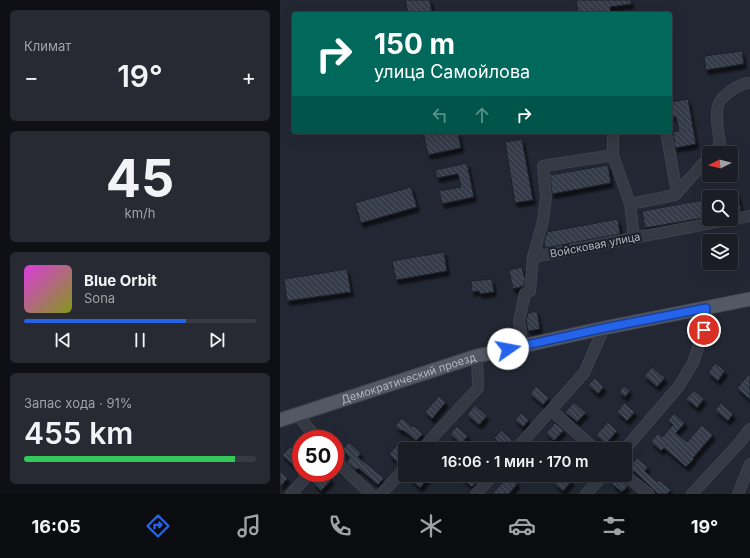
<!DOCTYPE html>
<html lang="ru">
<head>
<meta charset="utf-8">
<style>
  :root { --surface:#1a1d26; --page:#272a32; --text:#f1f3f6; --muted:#9fa2a7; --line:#383b43; --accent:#2563eb }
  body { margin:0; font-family:Inter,sans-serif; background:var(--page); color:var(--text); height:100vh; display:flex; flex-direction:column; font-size:15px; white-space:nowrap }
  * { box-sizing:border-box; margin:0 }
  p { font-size:13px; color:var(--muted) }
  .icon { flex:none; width:22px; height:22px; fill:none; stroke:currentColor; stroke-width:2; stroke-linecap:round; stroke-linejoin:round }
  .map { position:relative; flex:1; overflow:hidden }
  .side { display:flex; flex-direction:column; gap:10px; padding:10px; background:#0e1015; width:280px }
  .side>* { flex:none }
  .top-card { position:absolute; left:12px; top:12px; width:380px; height:122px; border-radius:4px; box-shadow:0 4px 16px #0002,0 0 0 1px var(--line); background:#00695c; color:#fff; overflow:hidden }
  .needle { width:26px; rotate:264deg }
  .buttons { position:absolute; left:422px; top:146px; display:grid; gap:8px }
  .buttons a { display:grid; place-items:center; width:36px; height:36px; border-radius:4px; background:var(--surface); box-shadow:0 4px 16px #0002,0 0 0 1px var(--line); font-size:20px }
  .speed { position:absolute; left:12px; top:430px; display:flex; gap:8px; font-size:20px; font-weight:700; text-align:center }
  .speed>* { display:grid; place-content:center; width:52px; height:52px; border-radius:50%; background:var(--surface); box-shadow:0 4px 16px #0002,0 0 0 1px var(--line); line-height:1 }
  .speed .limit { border:6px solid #d22; background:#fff; color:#111 }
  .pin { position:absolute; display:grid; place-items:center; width:34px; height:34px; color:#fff; margin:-17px; border:2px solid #fff; border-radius:50%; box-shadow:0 1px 4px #0007 }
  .me { position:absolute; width:44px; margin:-22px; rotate:78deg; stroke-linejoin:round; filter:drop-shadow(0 0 3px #0008) }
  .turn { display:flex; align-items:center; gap:14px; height:84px; padding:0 16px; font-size:18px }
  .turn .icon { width:52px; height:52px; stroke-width:2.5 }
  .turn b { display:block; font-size:28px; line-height:34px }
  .lanes { display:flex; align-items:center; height:38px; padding:0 16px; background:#0003; justify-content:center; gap:20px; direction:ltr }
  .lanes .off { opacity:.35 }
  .big { font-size:30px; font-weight:600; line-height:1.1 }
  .side .card { flex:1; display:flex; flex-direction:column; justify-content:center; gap:6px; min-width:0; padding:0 14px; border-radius:6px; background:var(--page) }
  .side .dial { align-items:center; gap:0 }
  .dial b { font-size:52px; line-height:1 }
  .song { display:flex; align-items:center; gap:12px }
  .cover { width:48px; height:48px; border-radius:6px; background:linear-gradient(135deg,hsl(300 70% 55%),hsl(70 70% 35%)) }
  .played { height:4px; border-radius:2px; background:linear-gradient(90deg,var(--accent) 70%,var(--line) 70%) }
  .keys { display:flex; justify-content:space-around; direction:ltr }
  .heat { display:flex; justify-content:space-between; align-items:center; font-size:22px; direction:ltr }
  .charge { height:6px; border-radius:3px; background:linear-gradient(90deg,#34c759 91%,var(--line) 0) }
  .trip { position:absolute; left:118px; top:442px; width:234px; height:40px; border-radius:4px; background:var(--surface); box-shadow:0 4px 16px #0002,0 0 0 1px var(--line); font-weight:600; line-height:40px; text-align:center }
  .tabs { display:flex; height:64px; justify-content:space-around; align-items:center; background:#0a0c0f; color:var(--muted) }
  .tabs .icon { width:28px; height:28px }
  .tabs .selected { color:var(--accent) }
  .tabs b { font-size:18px; color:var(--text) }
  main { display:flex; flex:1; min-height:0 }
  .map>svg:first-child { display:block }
  .building { fill:url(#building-back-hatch); stroke:#1c212a; filter:url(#shadow) }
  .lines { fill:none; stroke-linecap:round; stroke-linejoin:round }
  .minor-casing { stroke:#3e434d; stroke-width:12 }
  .major-casing { stroke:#3e434d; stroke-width:15 }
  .minor { stroke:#353944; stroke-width:10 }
  .major { stroke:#535864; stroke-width:13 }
  .route-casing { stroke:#184099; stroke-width:10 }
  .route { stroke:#2563eb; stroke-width:7 }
  .labels { text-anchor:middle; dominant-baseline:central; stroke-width:4; stroke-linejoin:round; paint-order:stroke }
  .street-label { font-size:11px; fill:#afb4c0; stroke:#1a1f28 }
</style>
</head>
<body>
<main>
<section class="side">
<div class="card"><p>Климат</p>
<div class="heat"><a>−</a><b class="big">19°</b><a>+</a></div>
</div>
<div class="card dial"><b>45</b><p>km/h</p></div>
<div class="card">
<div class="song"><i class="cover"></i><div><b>Blue Orbit</b><p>Sona</p></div></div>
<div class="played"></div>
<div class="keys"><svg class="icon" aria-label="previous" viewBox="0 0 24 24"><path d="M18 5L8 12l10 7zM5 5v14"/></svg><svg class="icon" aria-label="pause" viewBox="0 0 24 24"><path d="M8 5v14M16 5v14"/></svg><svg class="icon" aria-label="next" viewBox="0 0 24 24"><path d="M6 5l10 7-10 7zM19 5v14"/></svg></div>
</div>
<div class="card"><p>Запас хода · 91%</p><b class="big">455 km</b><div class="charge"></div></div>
</section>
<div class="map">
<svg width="470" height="494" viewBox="0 0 470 494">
  <defs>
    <pattern id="building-back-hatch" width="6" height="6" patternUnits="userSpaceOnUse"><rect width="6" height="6" fill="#343b49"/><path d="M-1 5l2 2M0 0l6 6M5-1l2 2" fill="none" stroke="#4f5561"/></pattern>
    <filter id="shadow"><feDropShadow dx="2.5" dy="4.5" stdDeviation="1" flood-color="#0009"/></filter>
  </defs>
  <rect width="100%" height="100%" fill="#222733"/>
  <!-- building -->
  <g class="building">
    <polygon points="125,0 150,0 152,14 128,14"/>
    <polygon points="296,0 351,0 351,4 330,7 331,14 304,14 304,12 298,13"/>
    <polygon points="462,51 464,64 426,70 424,56"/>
    <polygon points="408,99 416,144 395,148 393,132 399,131 396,117 393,117 390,102"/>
    <polygon points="143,132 178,132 181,148 148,155"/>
    <polygon points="242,139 253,200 235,203 225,142"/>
    <polygon points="187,163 194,197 162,204 159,191 181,187 178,174 157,178 155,170"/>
    <polygon points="328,165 331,183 272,194 270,175"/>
    <polygon points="131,187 137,207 81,223 75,203"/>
    <polygon points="458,194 461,211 451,213 451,196"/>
    <polygon points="429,199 429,217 365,228 362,211"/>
    <polygon points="338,219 340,234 265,248 264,242 267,232"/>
    <polygon points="164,252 167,271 116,280 112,261"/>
    <polygon points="242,267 245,279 244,286 233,289 229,270"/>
    <polygon points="67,269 71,292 7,301 4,279"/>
    <polygon points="212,279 214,292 200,294 199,291 192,292 191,281"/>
    <polygon points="257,311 260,329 248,331 246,321 248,313"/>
    <polygon points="435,363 445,371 438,381 428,373"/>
    <polygon points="372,367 385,378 377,387 364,376"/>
    <polygon points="470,373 470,400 457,388"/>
    <polygon points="315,378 324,387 318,394 308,385"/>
    <polygon points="256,386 269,398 263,405 250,394"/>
    <polygon points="344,386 350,391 345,397 339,392"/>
    <polygon points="414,390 424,399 417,408 406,399"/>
    <polygon points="159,396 166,402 152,419 145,412"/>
    <polygon points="294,402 306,413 297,422 285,412"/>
    <polygon points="344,403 355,412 347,421 337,412"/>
    <polygon points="441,403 453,414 448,421 435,410"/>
    <polygon points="195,405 207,416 199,425 187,415"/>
    <polygon points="241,413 249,420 243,427 235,420"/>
    <polygon points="394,413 405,423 396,433 407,442 422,425 433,435 413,458 414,459 406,467 384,448 381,451 371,442 378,433 382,437 393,425 388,420"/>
    <polygon points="122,418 132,427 133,425 143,434 136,441 123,430 121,431 115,426"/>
    <polygon points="328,422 337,431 326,444 316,435"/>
    <polygon points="275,423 284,430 274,441 266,433"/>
    <polygon points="177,426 188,436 181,444 170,434"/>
    <polygon points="221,430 232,440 225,447 214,438"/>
    <polygon points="69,442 81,453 78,457 104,478 98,485 78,468 76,470 66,462 70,458 62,450"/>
    <polygon points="117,445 125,453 125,455 118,463 109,454"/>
    <polygon points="10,447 21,456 21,462 16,468 2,455"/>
    <polygon points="357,458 368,467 365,471 377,482 379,480 391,490 387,494 378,494 372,488 349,467"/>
    <polygon points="0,471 8,478 0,487"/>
    <polygon points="42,473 44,473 52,479 41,491 33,483"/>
    <polygon points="133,475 144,475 148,478 140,488 130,479"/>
    <polygon points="178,475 203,475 192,487"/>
    <polygon points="229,475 238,483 229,494 212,494"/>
    <polygon points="283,475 285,475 292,481 283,491 275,484"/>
    <polygon points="339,476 341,480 348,486 342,492 332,484"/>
  </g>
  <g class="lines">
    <!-- minor casing -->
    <g class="minor-casing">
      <g id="minor">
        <polyline points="333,132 333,155"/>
        <polyline points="386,132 397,193"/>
        <path d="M433 153 440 145C439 134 434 114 439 103 441 98 448 93 452 90 458 86 463 83 470 83"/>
        <polyline points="350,204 354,238"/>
        <polyline points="253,257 263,221 266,197 263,166 333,155 350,204 395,195 429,157"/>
        <polyline points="243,346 239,322 245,293 250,291 253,257 470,216"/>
        <polyline points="271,410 315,449"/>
        <polyline points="17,414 37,439"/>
        <polyline points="142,449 198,388 197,356"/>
        <polyline points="236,449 304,373 324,328"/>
        <polyline points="345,449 399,386 413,363 424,330 426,308"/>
        <polyline points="55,460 91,494"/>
        <polyline points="345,475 369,494"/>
        <polyline points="11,494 30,473"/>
        <polyline points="101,494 125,468"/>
        <polyline points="196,494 213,475"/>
        <polyline points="306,494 323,475"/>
        <polyline points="412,494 460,442 470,429"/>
        <polyline points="458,494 470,464"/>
      </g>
    </g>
    <!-- major casing -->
    <g class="major-casing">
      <g id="major">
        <path id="s1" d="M0 420 197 356 324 328 470 299"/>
      </g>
    </g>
    <!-- minor -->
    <use href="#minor" class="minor"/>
    <!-- major -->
    <use href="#major" class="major"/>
  </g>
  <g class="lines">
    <!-- route casing -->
    <g class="route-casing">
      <polyline id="route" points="228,349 324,328 426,308 424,330"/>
    </g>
    <!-- route -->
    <use href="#route" class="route"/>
  </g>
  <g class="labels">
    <!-- street labels -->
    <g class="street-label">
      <text transform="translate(315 245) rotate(-11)">Войсковая улица</text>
      <text stroke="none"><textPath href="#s1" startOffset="135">Демократический проезд</textPath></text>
    </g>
  </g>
</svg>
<div class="buttons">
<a><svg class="needle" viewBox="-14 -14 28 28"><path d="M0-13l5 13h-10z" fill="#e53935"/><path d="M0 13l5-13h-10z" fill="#9fa2a7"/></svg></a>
<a><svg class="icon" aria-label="search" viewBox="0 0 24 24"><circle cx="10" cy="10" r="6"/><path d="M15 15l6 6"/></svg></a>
<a><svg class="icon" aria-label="layers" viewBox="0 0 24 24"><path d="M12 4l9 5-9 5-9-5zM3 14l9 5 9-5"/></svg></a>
</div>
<div class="speed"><div class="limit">50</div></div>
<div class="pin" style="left:424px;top:330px;background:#d93025"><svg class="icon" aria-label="arrive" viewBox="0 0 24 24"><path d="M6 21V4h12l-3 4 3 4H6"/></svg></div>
<svg class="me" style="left:228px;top:349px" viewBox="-20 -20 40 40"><circle r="19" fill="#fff"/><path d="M0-13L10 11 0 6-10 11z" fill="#2563eb"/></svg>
<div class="trip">16:06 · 1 мин · 170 m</div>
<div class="top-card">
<div class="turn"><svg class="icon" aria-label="right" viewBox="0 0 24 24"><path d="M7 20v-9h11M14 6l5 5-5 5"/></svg><div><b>150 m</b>улица Самойлова</div></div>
<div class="lanes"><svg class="icon off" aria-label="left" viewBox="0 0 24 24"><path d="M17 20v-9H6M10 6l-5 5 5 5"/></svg><svg class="icon off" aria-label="ahead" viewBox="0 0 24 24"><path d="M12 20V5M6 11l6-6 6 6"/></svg><svg class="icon" aria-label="right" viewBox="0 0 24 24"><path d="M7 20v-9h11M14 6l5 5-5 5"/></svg></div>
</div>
</div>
</main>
<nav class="tabs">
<b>16:05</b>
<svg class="icon selected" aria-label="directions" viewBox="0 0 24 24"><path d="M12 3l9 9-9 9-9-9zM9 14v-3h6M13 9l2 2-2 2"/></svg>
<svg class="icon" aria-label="music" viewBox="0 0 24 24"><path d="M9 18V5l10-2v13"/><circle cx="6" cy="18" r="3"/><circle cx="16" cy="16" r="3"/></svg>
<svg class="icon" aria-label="phone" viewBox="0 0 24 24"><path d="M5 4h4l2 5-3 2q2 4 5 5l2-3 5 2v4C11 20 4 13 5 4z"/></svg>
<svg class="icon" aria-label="climate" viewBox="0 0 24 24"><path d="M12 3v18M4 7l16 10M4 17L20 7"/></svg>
<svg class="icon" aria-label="car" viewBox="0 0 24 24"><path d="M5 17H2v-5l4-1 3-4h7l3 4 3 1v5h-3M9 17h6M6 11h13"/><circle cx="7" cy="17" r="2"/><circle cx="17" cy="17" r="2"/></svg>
<svg class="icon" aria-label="filters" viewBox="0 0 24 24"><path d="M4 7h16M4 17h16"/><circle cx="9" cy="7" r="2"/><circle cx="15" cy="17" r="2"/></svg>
<b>19°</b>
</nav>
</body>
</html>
